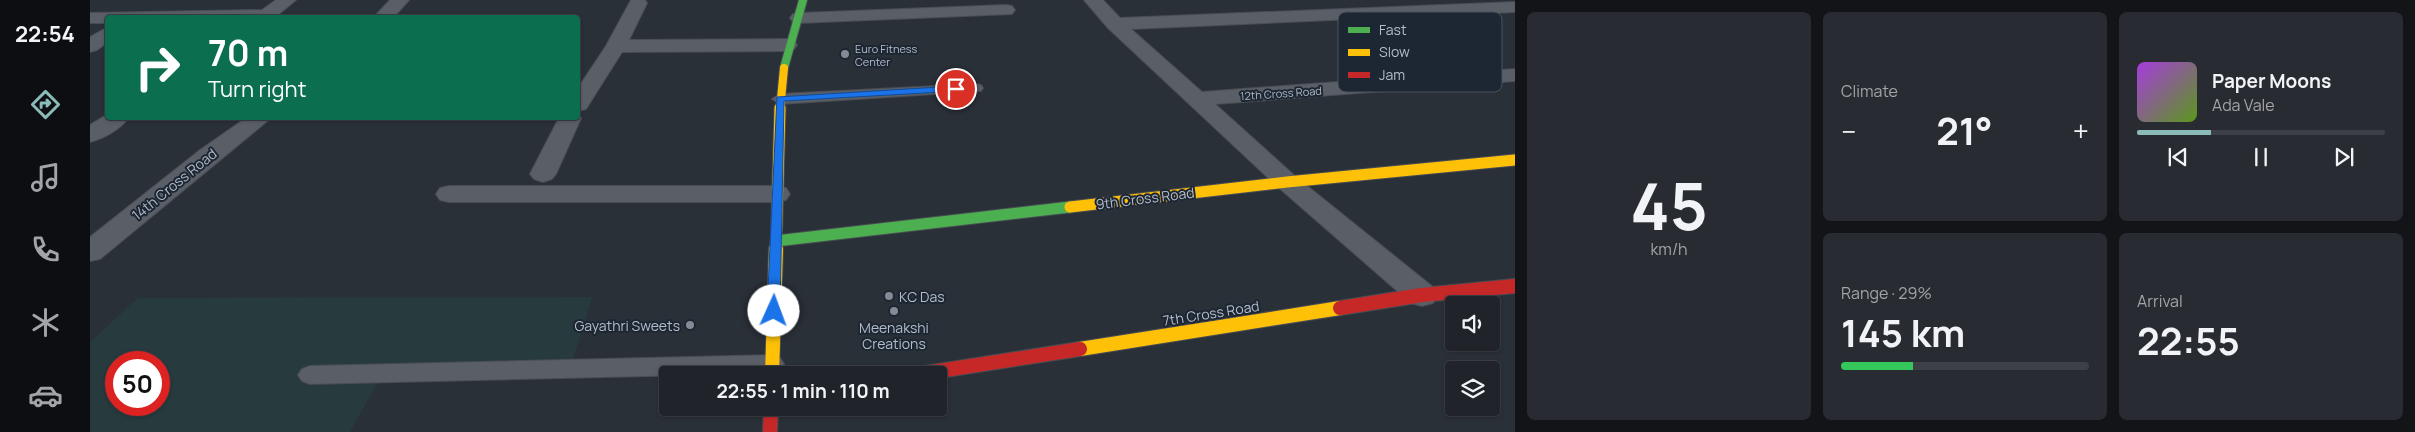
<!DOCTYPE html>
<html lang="en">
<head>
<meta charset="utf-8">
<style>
  :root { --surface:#20242a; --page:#282c32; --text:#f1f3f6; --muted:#a2a4a8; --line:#3d4147; --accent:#8bbbb9 }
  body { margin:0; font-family:Manrope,sans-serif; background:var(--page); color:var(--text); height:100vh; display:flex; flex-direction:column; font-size:19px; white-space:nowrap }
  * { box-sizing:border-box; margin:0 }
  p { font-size:16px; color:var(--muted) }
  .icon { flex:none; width:28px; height:28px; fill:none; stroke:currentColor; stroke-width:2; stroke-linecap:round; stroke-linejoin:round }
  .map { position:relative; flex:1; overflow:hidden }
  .side { display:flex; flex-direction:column; gap:12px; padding:12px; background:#121417; width:900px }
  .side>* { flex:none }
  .top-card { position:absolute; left:15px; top:15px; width:475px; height:105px; border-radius:5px; box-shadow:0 1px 4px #0004,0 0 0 1px var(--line); background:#0b6e4f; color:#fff; overflow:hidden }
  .controls { position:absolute; left:1355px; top:296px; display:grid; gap:10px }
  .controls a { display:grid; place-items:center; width:55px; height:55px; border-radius:5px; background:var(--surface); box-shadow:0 1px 4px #0004,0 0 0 1px var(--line); font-size:25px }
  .speed { position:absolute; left:15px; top:351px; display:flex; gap:10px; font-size:25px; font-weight:700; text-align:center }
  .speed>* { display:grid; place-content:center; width:65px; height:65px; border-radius:50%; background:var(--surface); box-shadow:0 1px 4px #0004,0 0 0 1px var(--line); line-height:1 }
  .speed .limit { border:8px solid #d22; background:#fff; color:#111 }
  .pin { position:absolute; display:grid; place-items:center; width:42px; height:42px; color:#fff; margin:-21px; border:2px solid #fff; border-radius:50%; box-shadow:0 1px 5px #0007 }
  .me { position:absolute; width:55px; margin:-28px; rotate:2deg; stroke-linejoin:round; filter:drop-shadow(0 0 4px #0008) }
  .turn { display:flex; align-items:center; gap:18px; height:105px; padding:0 20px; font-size:22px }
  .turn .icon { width:65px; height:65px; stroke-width:2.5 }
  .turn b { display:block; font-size:35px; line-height:42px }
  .big { font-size:38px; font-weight:700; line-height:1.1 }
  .side .tile { flex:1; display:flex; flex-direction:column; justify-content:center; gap:8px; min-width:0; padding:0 18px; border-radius:8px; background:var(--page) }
  .side .dial { align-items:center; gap:0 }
  .dial b { font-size:65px; line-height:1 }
  .song { display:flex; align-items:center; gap:15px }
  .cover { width:60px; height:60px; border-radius:8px; background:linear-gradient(135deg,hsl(280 70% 55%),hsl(90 70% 35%)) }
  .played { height:5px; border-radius:2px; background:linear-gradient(90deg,var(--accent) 30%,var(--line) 30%) }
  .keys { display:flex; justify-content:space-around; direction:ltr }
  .heat { display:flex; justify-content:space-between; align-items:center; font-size:28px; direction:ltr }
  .charge { height:8px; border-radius:4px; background:linear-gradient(90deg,#34c759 29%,var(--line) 0) }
  .side .tiles { flex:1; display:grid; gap:12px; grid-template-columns:repeat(3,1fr) }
  .tile:first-child { grid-row:span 2 }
  .trip { position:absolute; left:569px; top:366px; width:288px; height:50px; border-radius:5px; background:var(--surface); box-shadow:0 1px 4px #0004,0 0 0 1px var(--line); font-weight:700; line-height:50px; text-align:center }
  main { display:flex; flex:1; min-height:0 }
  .tab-bar { display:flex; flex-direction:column; width:90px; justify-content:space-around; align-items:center; background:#0d0e11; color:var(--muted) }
  .tab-bar .icon { width:35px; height:35px }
  .tab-bar .active { color:var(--accent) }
  .tab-bar b { font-size:22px; color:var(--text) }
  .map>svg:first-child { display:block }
  .green { fill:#273a3e; fill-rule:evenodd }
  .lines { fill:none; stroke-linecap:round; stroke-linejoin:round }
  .lane-casing { stroke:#484c53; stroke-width:2 }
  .street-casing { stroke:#484c53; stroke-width:2 }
  .fast-far1-casing { stroke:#484c53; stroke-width:10 }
  .fast-casing { stroke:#484c53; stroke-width:13 }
  .slow-far2-casing { stroke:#484c53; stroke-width:10 }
  .slow-far1-casing { stroke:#484c53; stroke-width:13 }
  .slow-casing { stroke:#484c53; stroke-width:16 }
  .jam-casing { stroke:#484c53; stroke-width:16 }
  .lane { fill:#5a5e66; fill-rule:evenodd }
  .street { fill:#5a5e66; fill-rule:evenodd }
  .fast-far1 { stroke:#4caf50; stroke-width:8 }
  .fast { stroke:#4caf50; stroke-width:11 }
  .slow-far2 { stroke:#ffc107; stroke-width:8 }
  .slow-far1 { stroke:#ffc107; stroke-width:11 }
  .slow { stroke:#ffc107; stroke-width:14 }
  .jam { stroke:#c62828; stroke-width:14 }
  .route { fill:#1a73e8; stroke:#114b97 }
  .poi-dot { fill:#848b96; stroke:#1d2633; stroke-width:2 }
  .labels { text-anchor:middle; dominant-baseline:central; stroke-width:4; stroke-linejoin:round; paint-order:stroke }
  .far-poi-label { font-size:11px; fill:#b4bcc9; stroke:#1d2633; text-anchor:start }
  .far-street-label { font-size:11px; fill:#b4bcc9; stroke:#1d2633 }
  .street-label { font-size:14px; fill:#b4bcc9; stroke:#1d2633 }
  .poi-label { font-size:14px; fill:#b4bcc9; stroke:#1d2633; text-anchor:start }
  .key { fill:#1d2633; stroke:#4a5360; stroke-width:1 }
  .key-label { font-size:14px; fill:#b4bcc9 }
</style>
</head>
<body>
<main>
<nav class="tab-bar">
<b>22:54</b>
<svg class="icon active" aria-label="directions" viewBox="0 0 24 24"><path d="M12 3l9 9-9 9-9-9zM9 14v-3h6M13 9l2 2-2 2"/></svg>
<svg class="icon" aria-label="music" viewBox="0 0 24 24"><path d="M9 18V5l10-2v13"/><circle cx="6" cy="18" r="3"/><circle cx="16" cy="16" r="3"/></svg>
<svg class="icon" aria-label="phone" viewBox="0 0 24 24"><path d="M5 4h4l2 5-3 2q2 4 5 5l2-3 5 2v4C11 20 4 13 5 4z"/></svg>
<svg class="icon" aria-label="climate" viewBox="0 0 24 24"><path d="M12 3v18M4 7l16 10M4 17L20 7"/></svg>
<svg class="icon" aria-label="car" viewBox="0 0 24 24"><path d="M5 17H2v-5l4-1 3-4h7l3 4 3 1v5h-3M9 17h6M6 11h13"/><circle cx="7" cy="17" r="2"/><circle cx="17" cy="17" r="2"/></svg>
</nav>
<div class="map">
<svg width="1425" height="432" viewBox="0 0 1425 432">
  <rect width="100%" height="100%" fill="#2a3038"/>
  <!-- green -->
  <path class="green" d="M502 297 482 363 296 368 260 432H0V342L48 298ZM26 362H69V405H26Z"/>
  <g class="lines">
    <!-- lane casing -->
    <g class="lane-casing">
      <g id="lane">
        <polygon points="886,84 891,85 893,88 891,91 690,104 682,99 690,94"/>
        <polygon points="682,355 690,358 694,364 690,370 682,373 220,384 212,381 208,375 212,369 220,366"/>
      </g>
    </g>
    <!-- street casing -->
    <g class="street-casing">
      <g id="street">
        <polygon points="186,0 206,0 184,18 18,18 18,23 0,23 0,13 172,10"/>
        <polygon points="300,0 319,0 303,18 283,18"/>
        <polygon points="541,0 555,0 557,3 539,40 697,39 704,41 707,45 704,49 697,51 532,52 496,109 488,111 488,88 516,46"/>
        <polygon points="994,0 1013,0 1030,18 1425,2 1425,12 1041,29 1112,92 1425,69 1425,81 1125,104 1206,177 1343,287 1348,295 1343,303 1332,306 1321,303 1188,187 1018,28"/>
        <polygon points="916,5 922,6 925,10 922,14 709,23 703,22 700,18 703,14 709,13"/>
        <polygon points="18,27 18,42 7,50 0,52 0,37"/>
        <polygon points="488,113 491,118 466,174 462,179 453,182 444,179 440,174 469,118 488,118"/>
        <path d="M18 114V118H38C31 129 13 139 0 142V125Z"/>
        <polygon points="156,118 181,118 10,259 0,261 0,237 110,150"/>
        <polygon points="359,186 687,186 696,188 700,194 696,200 687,202 359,202 350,200 346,194 350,188"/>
      </g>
    </g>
    <!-- fast-far1 casing -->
    <g class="fast-far1-casing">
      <polyline id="fast-far1" points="694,68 713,0"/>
    </g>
    <!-- fast casing -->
    <g class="fast-casing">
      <polyline id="fast" points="686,241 980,207"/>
    </g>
    <!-- slow-far2 casing -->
    <g class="slow-far2-casing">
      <polyline id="slow-far2" points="690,110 694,68"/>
    </g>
    <!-- slow-far1 casing -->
    <g class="slow-far1-casing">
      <g id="slow-far1">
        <polyline points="980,207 1197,182 1425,160"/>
        <polyline points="686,251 690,108"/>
      </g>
    </g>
    <!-- slow casing -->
    <g class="slow-casing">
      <g id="slow">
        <polyline points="990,349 1250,308"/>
        <polyline points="682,375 686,249"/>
      </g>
    </g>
    <!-- jam casing -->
    <g class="jam-casing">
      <g id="jam">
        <polyline points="1250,308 1332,295 1425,286"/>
        <polyline points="823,375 990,349"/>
        <polyline points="680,432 681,408"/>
      </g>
    </g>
    <!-- lane -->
    <use href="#lane" class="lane"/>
    <!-- street -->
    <use href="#street" class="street"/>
    <!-- fast-far1 -->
    <use href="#fast-far1" class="fast-far1"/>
    <!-- fast -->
    <use href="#fast" class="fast"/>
    <!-- slow-far2 -->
    <use href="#slow-far2" class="slow-far2"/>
    <!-- slow-far1 -->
    <use href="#slow-far1" class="slow-far1"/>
    <!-- slow -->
    <use href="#slow" class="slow"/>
    <!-- jam -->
    <use href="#jam" class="jam"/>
  </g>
  <!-- route -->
  <polygon class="route" points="866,86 871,89 870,91 694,101 690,311 684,316 679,315 677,311 687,97"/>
  <!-- markers -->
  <g class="poi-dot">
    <circle cx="755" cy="54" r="5"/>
    <circle cx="799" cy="296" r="5"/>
    <circle cx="804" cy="311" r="5"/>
    <circle cx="600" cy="325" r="5"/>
  </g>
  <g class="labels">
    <!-- far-poi labels -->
    <g class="far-poi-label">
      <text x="765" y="48">Euro Fitness<tspan x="765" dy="13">Center</tspan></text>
    </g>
    <!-- far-street labels -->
    <g class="far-street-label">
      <text transform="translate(1191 93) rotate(-4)">12th Cross Road</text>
    </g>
    <!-- street labels -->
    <g class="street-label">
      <text transform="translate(84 184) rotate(-39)">14th Cross Road</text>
      <text transform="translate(1055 198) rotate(-7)">9th Cross Road</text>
      <text transform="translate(1121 313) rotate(-9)">7th Cross Road</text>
    </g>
    <!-- poi labels -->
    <g class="poi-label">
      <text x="809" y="296">KC Das</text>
      <text x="590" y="325" text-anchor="end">Gayathri Sweets</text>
      <text x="804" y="327" text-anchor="middle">Meenakshi<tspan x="804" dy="16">Creations</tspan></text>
    </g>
  </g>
  <!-- legend -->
  <rect x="1248" y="12" width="164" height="80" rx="8" class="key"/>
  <rect x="1258" y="27" width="22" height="6" fill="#4caf50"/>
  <rect x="1258" y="49" width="22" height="7" fill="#ffc107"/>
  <rect x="1258" y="72" width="22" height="6" fill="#c62828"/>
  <g class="key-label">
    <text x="1289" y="35">Fast</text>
    <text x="1289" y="57">Slow</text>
    <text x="1289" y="80">Jam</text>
  </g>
</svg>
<div class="controls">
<a><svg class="icon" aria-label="sound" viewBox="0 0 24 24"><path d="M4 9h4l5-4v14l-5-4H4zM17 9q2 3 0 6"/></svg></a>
<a><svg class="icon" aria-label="layers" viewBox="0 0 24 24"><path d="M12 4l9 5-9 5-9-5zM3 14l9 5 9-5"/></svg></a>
</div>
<div class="speed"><div class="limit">50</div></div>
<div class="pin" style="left:866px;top:89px;background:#d93025"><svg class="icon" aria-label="arrive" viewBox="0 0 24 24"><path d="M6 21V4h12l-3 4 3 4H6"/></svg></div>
<svg class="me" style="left:684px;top:311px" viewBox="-20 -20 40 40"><circle r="19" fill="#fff"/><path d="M0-13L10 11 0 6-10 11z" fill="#1a73e8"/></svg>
<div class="trip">22:55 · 1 min · 110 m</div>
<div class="top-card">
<div class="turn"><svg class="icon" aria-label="right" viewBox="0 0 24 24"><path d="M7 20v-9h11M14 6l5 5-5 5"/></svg><div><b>70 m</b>Turn right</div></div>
</div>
</div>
<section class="side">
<div class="tiles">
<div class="tile dial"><b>45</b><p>km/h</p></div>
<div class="tile"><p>Climate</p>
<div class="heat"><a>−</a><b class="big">21°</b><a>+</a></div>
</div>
<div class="tile">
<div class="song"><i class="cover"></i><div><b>Paper Moons</b><p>Ada Vale</p></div></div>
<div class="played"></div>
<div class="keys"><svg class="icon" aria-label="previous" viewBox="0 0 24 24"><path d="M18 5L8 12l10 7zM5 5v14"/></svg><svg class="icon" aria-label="pause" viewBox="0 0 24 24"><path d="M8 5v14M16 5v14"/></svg><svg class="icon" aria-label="next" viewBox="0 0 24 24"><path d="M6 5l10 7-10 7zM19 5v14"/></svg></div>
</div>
<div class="tile"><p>Range · 29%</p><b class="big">145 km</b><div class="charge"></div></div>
<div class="tile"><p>Arrival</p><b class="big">22:55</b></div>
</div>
</section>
</main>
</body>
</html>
